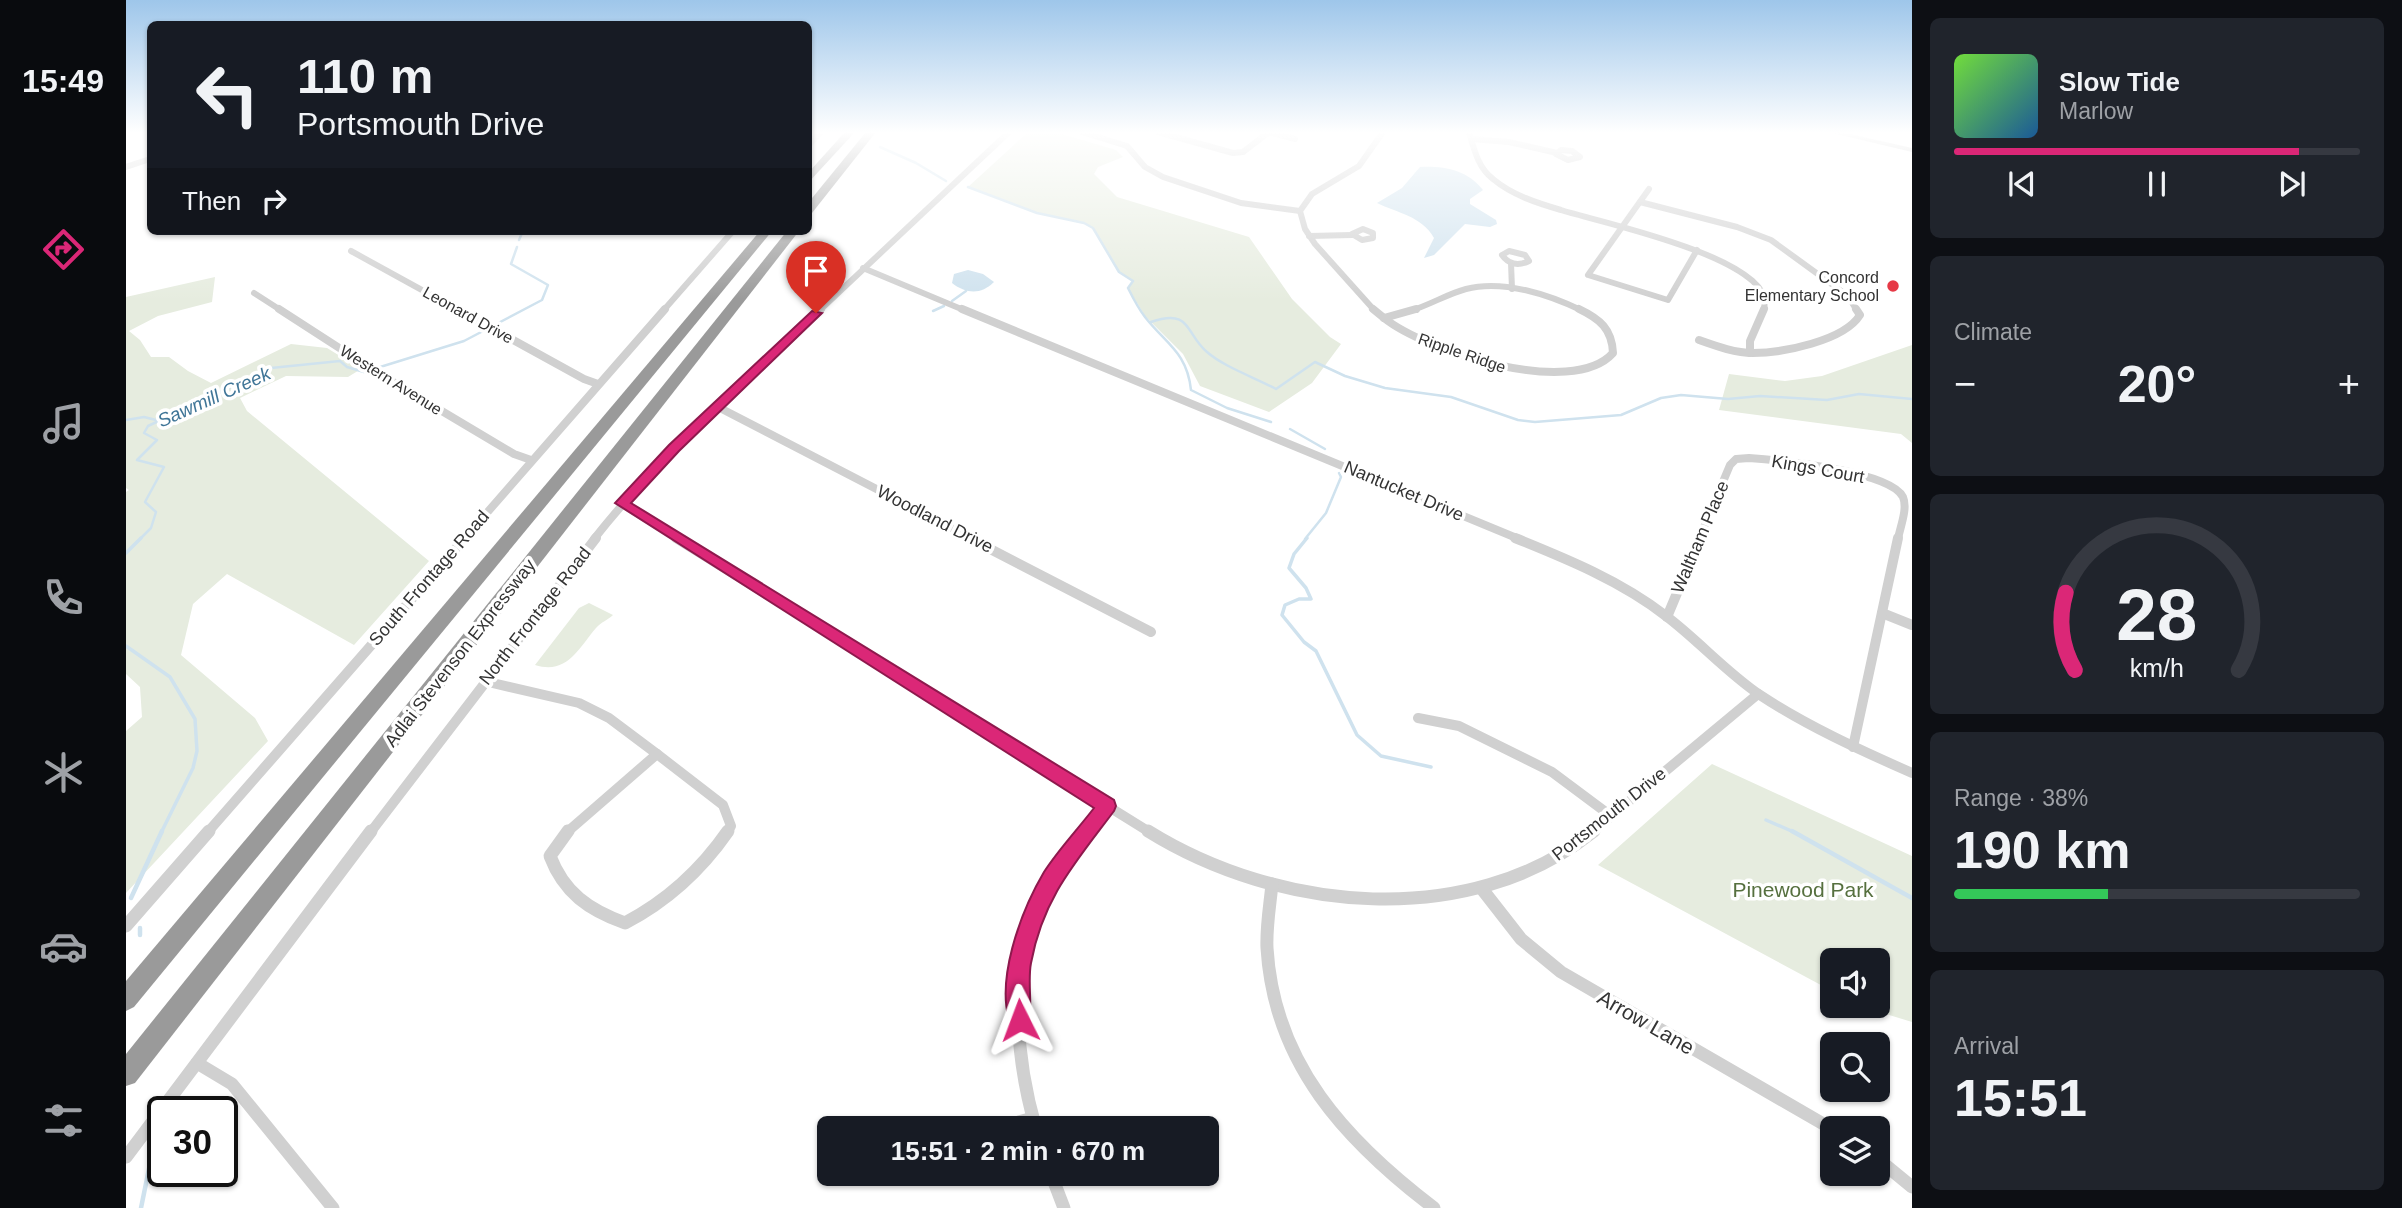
<!DOCTYPE html>
<html lang="en">
<head>
<meta charset="utf-8">
<style>
  :root { --surface:#171b24; --page:#20242c; --text:#f1f3f6; --muted:#9ea1a6; --line:#363941; --accent:#db2777 }
  body { margin:0; font-family:Arial,sans-serif; background:var(--page); color:var(--text); height:100vh; display:flex; flex-direction:column; font-size:26px; white-space:nowrap }
  * { box-sizing:border-box; margin:0 }
  p { font-size:23px; color:var(--muted) }
  .icon { flex:none; width:38px; height:38px; fill:none; stroke:currentColor; stroke-width:2; stroke-linecap:round; stroke-linejoin:round }
  .map { position:relative; flex:1; overflow:hidden }
  .side { display:flex; flex-direction:column; gap:18px; padding:18px; background:#0d0f14; width:490px }
  .side>* { flex:none }
  .top-card { position:absolute; left:21px; top:21px; width:665px; height:214px; border-radius:10px; box-shadow:0 2px 5px #0004; background:#171b24; color:var(--text); overflow:hidden }
  .buttons { position:absolute; left:1694px; top:948px; display:grid; gap:14px }
  .buttons a { display:grid; place-items:center; width:70px; height:70px; border-radius:10px; background:var(--surface); box-shadow:0 2px 5px #0004; font-size:35px }
  .speed { position:absolute; left:21px; top:1096px; display:flex; gap:14px; font-size:35px; font-weight:700; text-align:center }
  .speed>* { display:grid; place-content:center; width:91px; height:91px; border-radius:50%; background:var(--surface); box-shadow:0 2px 5px #0004; line-height:1 }
  .speed .limit { border:4px solid #111; border-radius:10px; background:#fff; color:#111 }
  .pin { position:absolute; display:grid; place-items:center; width:60px; height:60px; color:#fff; margin:-72px -30px; border-radius:50% 50% 50% 0; rotate:-45deg; box-shadow:0 0 7px #0007 }
  .pin .icon { rotate:45deg }
  .me { position:absolute; width:77px; margin:-38px; rotate:357deg; stroke-linejoin:round; filter:drop-shadow(0 0 5px #0008) }
  .turn { display:flex; align-items:center; gap:24px; height:147px; padding:0 35px; font-size:32px }
  .turn .icon { width:91px; height:91px; stroke-width:2.5 }
  .turn b { display:block; font-size:49px; line-height:60px }
  .then { display:flex; align-items:center; height:66px; padding:0 35px; background:#0003; gap:14px; font-size:26px }
  .big { font-size:52px; font-weight:700; line-height:1.1 }
  .side .widget { flex:1; display:flex; flex-direction:column; justify-content:center; gap:10px; min-width:0; padding:0 24px; border-radius:10px; background:var(--page) }
  .side .dial { align-items:center; gap:0 }
  .dial svg { height:182px; overflow:visible; fill:none; stroke:var(--line); stroke-width:7; stroke-linecap:round; text-anchor:middle }
  .dial text { fill:var(--text); stroke:none }
  .song { display:flex; align-items:center; gap:21px }
  .cover { width:84px; height:84px; border-radius:10px; background:linear-gradient(135deg,hsl(100 70% 55%),hsl(210 70% 35%)) }
  .played { height:7px; border-radius:4px; background:linear-gradient(90deg,var(--accent) 85%,var(--line) 85%) }
  .keys { display:flex; justify-content:space-around; direction:ltr }
  .heat { display:flex; justify-content:space-between; align-items:center; font-size:38px; direction:ltr }
  .charge { height:10px; border-radius:5px; background:linear-gradient(90deg,#34c759 38%,var(--line) 0) }
  .trip { position:absolute; left:691px; top:1116px; width:402px; height:70px; border-radius:10px; background:var(--surface); box-shadow:0 2px 5px #0004; font-weight:700; line-height:70px; text-align:center }
  main { display:flex; flex:1; min-height:0 }
  .dock { display:flex; flex-direction:column; width:126px; justify-content:space-around; align-items:center; background:#090b0e; color:var(--muted) }
  .dock .icon { width:49px; height:49px }
  .dock .current { color:var(--accent) }
  .dock b { font-size:32px; color:var(--text) }
  .map>svg:first-child { display:block }
  .green { fill:#e6ecdf }
  .water { fill:#cfe2ee }
  .lines { fill:none; stroke-linecap:round; stroke-linejoin:round }
  .stream-far2 { stroke:#cfe2ee; stroke-width:2.5 }
  .stream-far1 { stroke:#cfe2ee; stroke-width:3.5 }
  .stream { stroke:#cfe2ee; stroke-width:4.5 }
  .street-far3 { stroke:#d0d0d0; stroke-width:6 }
  .street-far2 { stroke:#d0d0d0; stroke-width:8 }
  .street-far1 { stroke:#d0d0d0; stroke-width:10 }
  .street { stroke:#d0d0d0; stroke-width:13 }
  .secondary { fill:#bdbdbd; fill-rule:evenodd }
  .highway { fill:#9a9a9a; fill-rule:evenodd }
  .route { fill:#db2777; stroke:#8e194d; stroke-width:2 }
  .poi-dot { fill:#e63946; stroke:#fff; stroke-width:2.5 }
  .labels { text-anchor:middle; dominant-baseline:central; stroke-width:7; stroke-linejoin:round; paint-order:stroke }
  .far-poi-label { font-size:16px; fill:#333; stroke:#fff; text-anchor:end }
  .far-street-label { font-size:16px; fill:#333; stroke:#fff }
  .street-label { font-size:18px; fill:#333; stroke:#fff }
  .water-label { font-size:19px; font-style:italic; fill:#3f7597; stroke:#fff }
  .near-park-label { font-size:21px; fill:#56703f; stroke:#fff }
  .near-street-label { font-size:21px; fill:#333; stroke:#fff }
</style>
</head>
<body>
<main>
<nav class="dock">
<b>15:49</b>
<svg class="icon current" aria-label="directions" viewBox="0 0 24 24"><path d="M12 3l9 9-9 9-9-9zM9 14v-3h6M13 9l2 2-2 2"/></svg>
<svg class="icon" aria-label="music" viewBox="0 0 24 24"><path d="M9 18V5l10-2v13"/><circle cx="6" cy="18" r="3"/><circle cx="16" cy="16" r="3"/></svg>
<svg class="icon" aria-label="phone" viewBox="0 0 24 24"><path d="M5 4h4l2 5-3 2q2 4 5 5l2-3 5 2v4C11 20 4 13 5 4z"/></svg>
<svg class="icon" aria-label="climate" viewBox="0 0 24 24"><path d="M12 3v18M4 7l16 10M4 17L20 7"/></svg>
<svg class="icon" aria-label="car" viewBox="0 0 24 24"><path d="M5 17H2v-5l4-1 3-4h7l3 4 3 1v5h-3M9 17h6M6 11h13"/><circle cx="7" cy="17" r="2"/><circle cx="17" cy="17" r="2"/></svg>
<svg class="icon" aria-label="filters" viewBox="0 0 24 24"><path d="M4 7h16M4 17h16"/><circle cx="9" cy="7" r="2"/><circle cx="15" cy="17" r="2"/></svg>
</nav>
<div class="map">
<svg width="1786" height="1208" viewBox="0 0 1786 1208">
  <rect width="100%" height="100%" fill="#fff"/>
  <!-- green -->
  <g class="green">
    <polygon points="902,132 929,132 990,150 997,157 972,167 968,174 991,197 1123,237 1166,299 1204,337 1215,344 1186,383 1143,412 1074,386 1057,354 1019,316 1002,288 1007,281 993,272 967,228 958,223 911,213 842,187"/>
    <polygon points="89,277 86,302 32,316 3,331 14,340 25,357 43,357 62,371 85,383 165,344 201,348 235,369 222,377 160,376 114,398 121,411 303,561 228,645 101,574 67,604 55,655 129,718 142,741 0,893 0,731 16,717 14,687 0,674 0,492 3,490 0,488 0,297"/>
    <polygon points="1786,345 1786,443 1775,434 1593,410 1603,374 1659,381 1696,376"/>
    <path d="M463 603 487 615C482 620 475 622 470 628 452 649 441 675 409 665L453 608Z"/>
    <polygon points="1586,764 1786,856 1786,1022 1734,1006 1752,1006 1752,961 1706,961 1706,991 1472,865"/>
  </g>
  <!-- water -->
  <g class="water">
    <path d="M1294 167C1319 166 1341 170 1357 190L1344 199V204L1370 220 1371 224 1364 227 1339 224 1308 255 1298 258 1308 238C1296 216 1271 213 1251 203L1276 188Z"/>
    <path d="M842 270 857 274 868 282C855 295 840 294 826 283L828 274Z"/>
  </g>
  <g class="lines">
    <!-- stream-far2 -->
    <g class="stream-far2">
      <polyline points="754,147 790,163 820,181"/>
      <path d="M842 187 911 213 958 223 967 228 993 272 1007 281 1002 288C1007 298 1012 308 1019 317 1040 344 1061 352 1065 390L1101 408 1145 422"/>
      <polyline points="393,240 397,231"/>
      <polyline points="826,301 840,291"/>
      <polyline points="807,311 818,306"/>
      <path d="M1025 322C1066 308 1059 334 1081 352 1098 367 1130 378 1150 389L1189 362 1219 376 1259 388 1325 397 1392 420 1409 422 1495 415 1535 398 1555 395 1602 399 1634 396 1701 400 1733 394 1786 399"/>
      <polyline points="0,420 18,417 30,420"/>
      <polyline points="1164,429 1199,449"/>
      <polyline points="14,539 25,528 30,512 19,502 38,467 11,460 31,440 18,433 22,426 145,368 214,361 221,367 238,372 338,341 416,300 422,285 385,264 391,247"/>
      <polyline points="1179,539 1200,513 1215,477 1213,473"/>
    </g>
    <!-- stream-far1 -->
    <g class="stream-far1">
      <polyline points="1181,538 1168,554 1163,568 1180,588 1185,599 1173,599 1159,605 1156,615 1178,642 1190,651 1231,735 1255,756 1305,767"/>
      <polyline points="0,553 15,538"/>
      <polyline points="0,646 44,677 69,719 71,751 67,768 35,833"/>
      <polyline points="1640,820 1670,833"/>
    </g>
    <!-- stream -->
    <g class="stream">
      <polyline points="1666,831 1786,898"/>
      <polyline points="5,898 36,831"/>
      <polyline points="14,928 14,935"/>
      <polyline points="15,1208 25,1159 37,1142"/>
    </g>
    <!-- street-far3 -->
    <g class="street-far3">
      <polyline points="956,132 1001,146 1019,167 1037,177 1115,203 1174,211"/>
      <polyline points="1032,132 1107,153 1117,152 1143,132"/>
      <polyline points="1142,132 1169,139"/>
      <path d="M1343 132C1348 149 1352 168 1367 179 1386 195 1411 203 1435 210 1468 221 1659 260 1637 311"/>
      <polyline points="1345,139 1383,142 1431,153"/>
      <polyline points="682,146 695,132"/>
      <polygon points="1435,150 1446,151 1454,157 1442,160 1430,154"/>
      <polyline points="0,167 24,159"/>
      <polyline points="1523,189 1462,275 1542,300 1571,250"/>
      <polyline points="1514,202 1611,227 1645,240 1722,296 1731,311"/>
      <polygon points="1237,229 1247,233 1247,238 1236,240 1226,234"/>
      <polyline points="1183,236 1226,235"/>
      <polyline points="225,251 334,311"/>
      <path d="M1383 251 1399 255 1403 261C1393 266 1383 265 1376 255Z"/>
      <polyline points="1385,263 1386,289"/>
      <polyline points="737,268 840,311"/>
      <polyline points="128,293 156,311"/>
      <polyline points="537,311 607,231"/>
      <polyline points="693,311 883,132"/>
      <polyline points="1249,311 1189,244 1179,229 1174,211 1186,194 1233,166 1257,132"/>
      <path d="M1284 311C1304 305 1321 294 1340 289 1377 279 1424 295 1457 311"/>
    </g>
    <!-- street-far2 -->
    <g class="street-far2">
      <polyline points="153,309 252,373 388,454 405,460"/>
      <polyline points="331,309 458,379 472,384"/>
      <polyline points="836,309 1393,539"/>
      <polyline points="1247,309 1258,318"/>
      <path d="M1258 318C1299 351 1446 399 1487 353 1486 329 1474 319 1453 309"/>
      <polyline points="1258,318 1290,309"/>
      <path d="M1573 340C1590 346 1609 353 1627 353 1656 353 1718 341 1734 315L1730 309"/>
      <polyline points="1624,353 1624,341 1638,309"/>
      <polyline points="592,407 847,539"/>
      <polyline points="496,504 553,539"/>
      <polyline points="338,539 539,309"/>
      <path d="M468 539C535 454 617 383 695 309"/>
      <path d="M1573 539 1604 465 1610 459 1623 458C1652 460 1764 471 1777 497 1782 509 1774 527 1772 539"/>
    </g>
    <!-- street-far1 -->
    <g class="street-far1">
      <polyline points="550,538 1025,833"/>
      <polyline points="843,538 1025,632"/>
      <path d="M1389 538C1441 559 1495 581 1540 616 1573 641 1600 672 1634 695 1681 726 1734 750 1786 773"/>
      <polyline points="1756,613 1786,625"/>
      <polyline points="1541,617 1574,538"/>
      <polyline points="358,681 453,703 483,718 531,754"/>
      <polyline points="1292,718 1333,726 1426,772 1485,816"/>
      <polyline points="1727,747 1772,538"/>
      <polyline points="81,833 339,538"/>
      <polyline points="244,833 470,538"/>
      <polyline points="440,833 531,754 597,805 605,826 600,833"/>
      <polyline points="960,833 981,806"/>
      <polyline points="1465,833 1632,694"/>
    </g>
    <!-- street -->
    <g class="street">
      <path d="M442 831 424 856C438 893 463 910 499 923 541 901 575 870 602 831"/>
      <path d="M1022 831C1152 912 1343 931 1468 831"/>
      <path d="M1146 884C1144 905 1140 927 1141 948 1148 1064 1220 1141 1308 1208"/>
      <polyline points="1356,889 1395,939 1435,972 1706,1129"/>
      <polyline points="0,926 83,831"/>
      <polyline points="71,1063 106,1084 207,1208"/>
      <polyline points="868,1129 907,1118"/>
      <path d="M910 1129C891 1063 882 977 909 912 921 882 942 856 961 831"/>
      <polyline points="0,1157 245,831"/>
      <polyline points="1752,1159 1786,1187"/>
      <polyline points="925,1174 938,1208"/>
    </g>
    <!-- secondary -->
    <polygon class="secondary" points="1702,132 1715,132 1786,148 1786,152"/>
    <!-- highway -->
    <g class="highway">
      <polygon points="719,132 729,132 682,183 682,173"/>
      <polygon points="740,132 750,132 686,213 682,214 682,203"/>
      <polygon points="634,231 646,231 8,1007 0,1011 0,981"/>
      <polygon points="661,231 673,231 9,1083 0,1086 0,1054"/>
    </g>
  </g>
  <!-- sky -->
  <linearGradient id="sky" x2="0" y2="1"><stop stop-color="#9ec6ea"/><stop offset="0.44" stop-color="#fff"/><stop offset="1" stop-color="#fff" stop-opacity="0"/></linearGradient>
  <rect width="1786" height="301" fill="url(#sky)"/>
  <!-- route -->
  <path class="route" d="M686 311 696 313 553 451 505 503 988 800 990 806 988 811C949 863 917 898 905 963 901 983 908 1011 901 1028L894 1031 886 1028C867 984 895 911 918 872 932 850 952 829 968 808L489 503 543 445Z"/>
  <!-- markers -->
  <circle class="poi-dot" cx="1767" cy="286" r="7"/>
  <g class="labels">
    <!-- far-poi labels -->
    <g class="far-poi-label">
      <text x="1753" y="277">Concord<tspan x="1753" dy="18">Elementary School</tspan></text>
    </g>
    <!-- far-street labels -->
    <g class="far-street-label">
      <text transform="translate(342 315) rotate(29)">Leonard Drive</text>
      <text transform="translate(1336 353) rotate(19)">Ripple Ridge</text>
      <text transform="translate(265 380) rotate(32)">Western Avenue</text>
    </g>
    <!-- street labels -->
    <g class="street-label">
      <text transform="translate(1692 469) rotate(10)">Kings Court</text>
      <text transform="translate(1278 491) rotate(23)">Nantucket Drive</text>
      <text transform="translate(809 519) rotate(27)">Woodland Drive</text>
      <text transform="translate(1574 537) rotate(-67)">Waltham Place</text>
      <text transform="translate(303 578) rotate(-49)">South Frontage Road</text>
      <text transform="translate(409 616) rotate(-52)">North Frontage Road</text>
      <text transform="translate(334 653) rotate(-52)">Adlai Stevenson Expressway</text>
      <text transform="translate(1483 814) rotate(-38)">Portsmouth Drive</text>
    </g>
    <!-- water labels -->
    <g class="water-label">
      <text transform="translate(88 397) rotate(-24)">Sawmill Creek</text>
    </g>
    <!-- near-park labels -->
    <g class="near-park-label">
      <text x="1677" y="889">Pinewood Park</text>
    </g>
    <!-- near-street labels -->
    <g class="near-street-label">
      <text transform="translate(1520 1022) rotate(30)">Arrow Lane</text>
    </g>
  </g>
</svg>
<div class="buttons">
<a><svg class="icon" aria-label="sound" viewBox="0 0 24 24"><path d="M4 9h4l5-4v14l-5-4H4zM17 9q2 3 0 6"/></svg></a>
<a><svg class="icon" aria-label="search" viewBox="0 0 24 24"><circle cx="10" cy="10" r="6"/><path d="M15 15l6 6"/></svg></a>
<a><svg class="icon" aria-label="layers" viewBox="0 0 24 24"><path d="M12 4l9 5-9 5-9-5zM3 14l9 5 9-5"/></svg></a>
</div>
<div class="speed"><div class="limit">30</div></div>
<div class="pin" style="left:690px;top:313px;background:#d93025"><svg class="icon" aria-label="arrive" viewBox="0 0 24 24"><path d="M6 21V4h12l-3 4 3 4H6"/></svg></div>
<svg class="me" style="left:894px;top:1020px" viewBox="-20 -20 40 40"><path d="M0-17L14 15 0 8-14 15z" fill="#db2777" stroke="#fff" stroke-width="4"/></svg>
<div class="trip">15:51 · 2 min · 670 m</div>
<div class="top-card">
<div class="turn"><svg class="icon" aria-label="left" viewBox="0 0 24 24"><path d="M17 20v-9H6M10 6l-5 5 5 5"/></svg><div><b>110 m</b>Portsmouth Drive</div></div>
<div class="then">Then<svg class="icon" aria-label="right" viewBox="0 0 24 24"><path d="M7 20v-9h11M14 6l5 5-5 5"/></svg></div>
</div>
</div>
<section class="side">
<div class="widget">
<div class="song"><i class="cover"></i><div><b>Slow Tide</b><p>Marlow</p></div></div>
<div class="played"></div>
<div class="keys"><svg class="icon" aria-label="previous" viewBox="0 0 24 24"><path d="M18 5L8 12l10 7zM5 5v14"/></svg><svg class="icon" aria-label="pause" viewBox="0 0 24 24"><path d="M8 5v14M16 5v14"/></svg><svg class="icon" aria-label="next" viewBox="0 0 24 24"><path d="M6 5l10 7-10 7zM19 5v14"/></svg></div>
</div>
<div class="widget"><p>Climate</p>
<div class="heat"><a>−</a><b class="big">20°</b><a>+</a></div>
</div>
<div class="widget dial"><svg viewBox="0 0 100 80">
<path d="M14 69A42 42 0 1 1 86 69"/>
<path d="M14 69A42 42 0 0 1 10 35" stroke="#db2777"/>
<text x="50" y="56" font-size="32" font-weight="700">28</text>
<text x="50" y="72" font-size="11">km/h</text>
</svg></div>
<div class="widget"><p>Range · 38%</p><b class="big">190 km</b><div class="charge"></div></div>
<div class="widget"><p>Arrival</p><b class="big">15:51</b></div>
</section>
</main>
</body>
</html>
